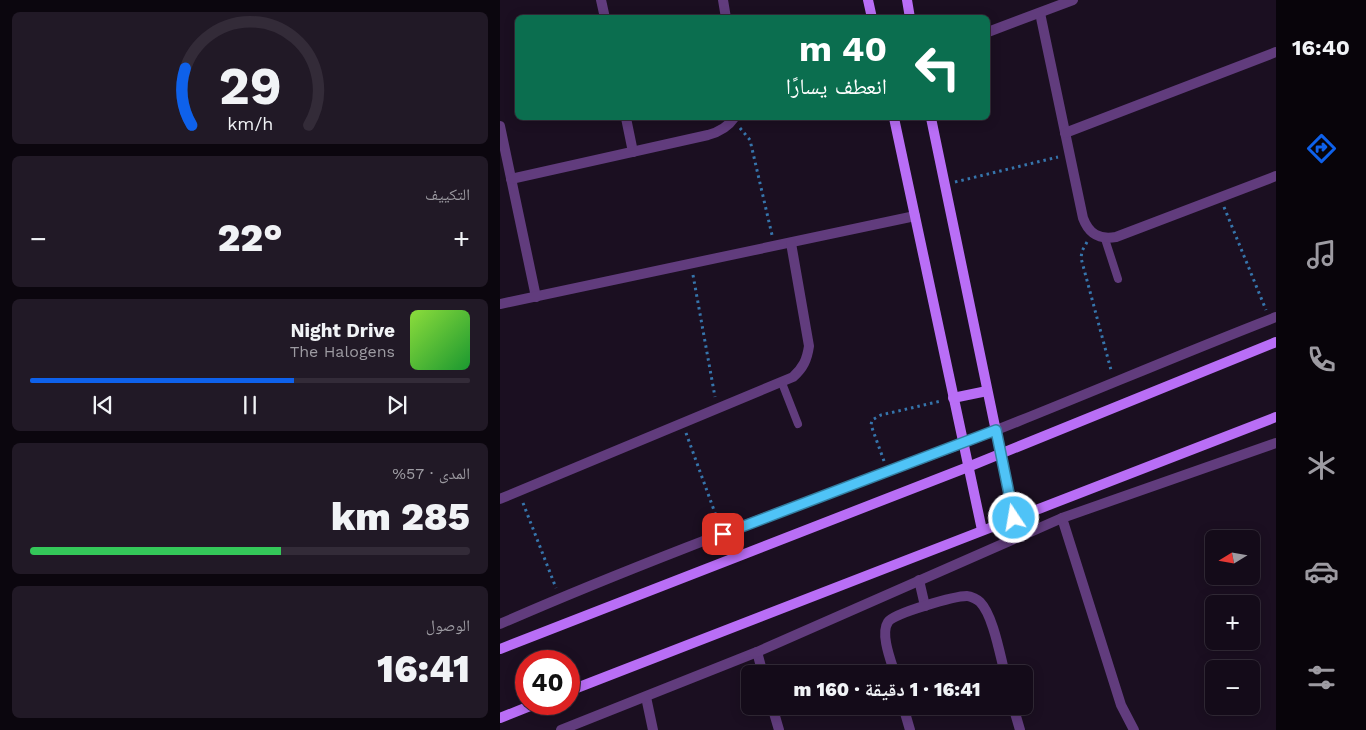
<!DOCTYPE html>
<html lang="ar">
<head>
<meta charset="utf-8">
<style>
  :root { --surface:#140b19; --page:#211926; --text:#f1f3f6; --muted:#9d9ba2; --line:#332b38; --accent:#0e61eb }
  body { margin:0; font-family:"Work Sans","Noto Naskh Arabic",sans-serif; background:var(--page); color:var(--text); direction:rtl; height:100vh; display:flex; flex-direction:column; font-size:19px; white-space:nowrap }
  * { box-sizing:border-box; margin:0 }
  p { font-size:16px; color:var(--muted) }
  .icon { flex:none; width:28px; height:28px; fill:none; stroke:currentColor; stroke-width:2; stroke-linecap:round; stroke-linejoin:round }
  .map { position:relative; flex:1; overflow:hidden; direction:ltr }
  .side { display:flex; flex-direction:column; gap:12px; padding:12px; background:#0b060e; width:500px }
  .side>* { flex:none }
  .banner { position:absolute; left:15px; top:15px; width:475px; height:105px; border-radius:8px; box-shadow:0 2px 12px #0003,0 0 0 1px var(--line); direction:rtl; background:#0b6e4f; color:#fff; overflow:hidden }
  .needle { width:32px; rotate:259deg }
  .buttons { position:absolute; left:705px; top:530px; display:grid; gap:10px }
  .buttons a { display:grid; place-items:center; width:55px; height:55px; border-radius:8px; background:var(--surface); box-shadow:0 2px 12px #0003,0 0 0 1px var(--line); font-size:25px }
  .speed { position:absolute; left:15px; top:650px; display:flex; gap:10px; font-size:25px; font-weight:700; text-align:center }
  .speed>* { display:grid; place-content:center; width:65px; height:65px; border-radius:50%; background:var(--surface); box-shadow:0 2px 12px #0003,0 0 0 1px var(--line); line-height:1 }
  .speed .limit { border:8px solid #d22; background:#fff; color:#111 }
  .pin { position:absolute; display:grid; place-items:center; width:42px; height:42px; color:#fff; margin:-21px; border-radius:10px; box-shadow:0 2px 8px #0006 }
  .me { position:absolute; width:55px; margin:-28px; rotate:348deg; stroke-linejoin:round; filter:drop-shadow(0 0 4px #0008) }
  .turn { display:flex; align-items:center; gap:18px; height:105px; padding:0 20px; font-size:22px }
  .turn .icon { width:65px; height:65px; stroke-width:2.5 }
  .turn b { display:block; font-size:35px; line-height:42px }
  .big { font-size:38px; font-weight:800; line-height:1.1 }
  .side .card { flex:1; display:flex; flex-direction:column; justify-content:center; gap:8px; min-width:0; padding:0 18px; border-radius:8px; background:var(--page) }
  .side .dial { align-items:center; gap:0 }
  .dial svg { height:130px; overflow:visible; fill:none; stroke:var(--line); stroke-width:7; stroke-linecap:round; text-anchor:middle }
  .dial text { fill:var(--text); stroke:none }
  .song { display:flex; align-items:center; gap:15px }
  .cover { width:60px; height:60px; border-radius:8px; background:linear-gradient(135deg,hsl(90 70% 55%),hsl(130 70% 35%)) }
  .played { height:5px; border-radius:2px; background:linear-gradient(90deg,var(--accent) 60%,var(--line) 60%) }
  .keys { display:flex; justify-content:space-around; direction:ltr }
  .heat { display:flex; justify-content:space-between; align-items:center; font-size:28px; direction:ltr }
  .charge { height:8px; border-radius:4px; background:linear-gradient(90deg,#34c759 57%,var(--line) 0) }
  .trip { position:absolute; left:241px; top:665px; width:292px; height:50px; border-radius:8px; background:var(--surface); box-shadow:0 2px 12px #0003,0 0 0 1px var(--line); font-weight:800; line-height:50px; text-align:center; direction:rtl }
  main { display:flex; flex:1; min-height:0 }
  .tab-bar { display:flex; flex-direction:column; width:90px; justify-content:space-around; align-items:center; background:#08040a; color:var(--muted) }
  .tab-bar .icon { width:35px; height:35px }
  .tab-bar .selected { color:var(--accent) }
  .tab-bar b { font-size:22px; color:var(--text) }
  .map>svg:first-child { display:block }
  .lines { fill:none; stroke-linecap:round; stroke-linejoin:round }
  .path { stroke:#3675ac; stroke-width:3; stroke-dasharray:2.5 4; stroke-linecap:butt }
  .lane { stroke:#613c7d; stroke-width:8 }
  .street { stroke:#613c7d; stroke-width:10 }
  .secondary { stroke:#b96ef6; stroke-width:10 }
  .route-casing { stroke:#337fa1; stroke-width:12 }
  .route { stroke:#4fc3f7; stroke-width:9 }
</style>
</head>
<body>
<main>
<nav class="tab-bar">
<b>16:40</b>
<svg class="icon selected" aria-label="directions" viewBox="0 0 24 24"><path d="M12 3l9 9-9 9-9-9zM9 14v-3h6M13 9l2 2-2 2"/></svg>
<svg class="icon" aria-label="music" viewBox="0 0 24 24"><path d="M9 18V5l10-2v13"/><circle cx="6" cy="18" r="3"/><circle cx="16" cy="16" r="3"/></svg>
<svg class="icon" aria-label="phone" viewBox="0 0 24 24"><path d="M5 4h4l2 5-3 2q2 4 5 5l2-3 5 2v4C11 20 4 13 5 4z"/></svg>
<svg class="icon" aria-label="climate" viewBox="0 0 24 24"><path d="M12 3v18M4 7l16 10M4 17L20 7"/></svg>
<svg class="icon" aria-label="car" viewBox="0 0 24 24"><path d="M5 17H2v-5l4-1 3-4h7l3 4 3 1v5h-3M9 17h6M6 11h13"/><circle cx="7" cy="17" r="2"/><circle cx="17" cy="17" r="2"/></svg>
<svg class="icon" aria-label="filters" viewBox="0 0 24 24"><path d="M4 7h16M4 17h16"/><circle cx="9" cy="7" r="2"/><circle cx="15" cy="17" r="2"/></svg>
</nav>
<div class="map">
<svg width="776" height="730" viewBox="0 0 776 730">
  <rect width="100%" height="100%" fill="#1b0f21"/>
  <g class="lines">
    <!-- path -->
    <g class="path">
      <polyline points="240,128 250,140 272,235"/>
      <polyline points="455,182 558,157"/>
      <polyline points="724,207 766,310"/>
      <polyline points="587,242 582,251 581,258 611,370"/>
      <polyline points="193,275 215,397"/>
      <polyline points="186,433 219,524"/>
      <polyline points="384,461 371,425 372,420 381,415 441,401"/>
      <polyline points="23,503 56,588"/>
    </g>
    <!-- lane -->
    <g class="lane">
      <polyline points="605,239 618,279"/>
      <polyline points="282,383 298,424"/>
    </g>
    <!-- street -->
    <g class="street">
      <polyline points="101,0 105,18"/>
      <polyline points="223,0 226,18"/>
      <path d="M540 13 583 218C589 234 599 240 616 237L776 176"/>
      <polyline points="488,32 573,0"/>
      <polyline points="126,118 133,152"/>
      <polyline points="0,126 36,297"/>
      <polyline points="565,133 776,52"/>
      <path d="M11 179 208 135C219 132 228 127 234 118"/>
      <polyline points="0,304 415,216"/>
      <path d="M0 499 293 377C303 368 307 360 309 346L291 243"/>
      <polyline points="562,518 621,705 634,730"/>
      <polyline points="419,580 425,606"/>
      <path d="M0 624C151 558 307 502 461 444 567 403 670 358 776 317"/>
      <polyline points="257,652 263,674"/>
      <path d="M395 674C391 661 380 634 388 622 394 613 455 596 467 596 471 596 478 600 480 602 493 615 500 655 505 674"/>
      <polyline points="146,697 153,730"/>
      <polyline points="272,706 279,730"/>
      <polyline points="403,706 410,730"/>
      <polyline points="513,706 520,730"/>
      <polyline points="61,730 257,652 562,518 776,443"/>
    </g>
    <!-- secondary -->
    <g class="secondary">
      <polyline points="368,0 372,18"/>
      <polyline points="407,0 410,18"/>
      <polyline points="394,118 482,530"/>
      <polyline points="431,118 514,518"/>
      <polyline points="453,398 487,391"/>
      <polyline points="0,649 468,467 776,342"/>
      <polyline points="69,691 776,417"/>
      <polyline points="0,718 35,704"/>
    </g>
  </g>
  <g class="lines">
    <!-- route casing -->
    <g class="route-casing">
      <polyline id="route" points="223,534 496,430 514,518"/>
    </g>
    <!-- route -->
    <use href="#route" class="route"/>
  </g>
</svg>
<div class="buttons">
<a><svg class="needle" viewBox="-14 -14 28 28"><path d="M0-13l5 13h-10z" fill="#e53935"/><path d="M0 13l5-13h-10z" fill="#9d9ba2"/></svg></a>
<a>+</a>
<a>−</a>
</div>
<div class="speed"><div class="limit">40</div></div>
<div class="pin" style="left:223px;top:534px;background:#d93025"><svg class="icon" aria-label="arrive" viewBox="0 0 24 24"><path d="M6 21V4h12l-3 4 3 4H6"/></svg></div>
<svg class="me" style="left:514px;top:518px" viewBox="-20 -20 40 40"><circle r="17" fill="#4fc3f7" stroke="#fff" stroke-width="3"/><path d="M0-11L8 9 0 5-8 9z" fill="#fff"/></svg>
<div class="trip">16:41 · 1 دقيقة · 160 m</div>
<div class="banner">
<div class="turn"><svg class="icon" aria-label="left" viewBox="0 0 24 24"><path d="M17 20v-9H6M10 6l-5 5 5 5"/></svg><div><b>40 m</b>انعطف يسارًا</div></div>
</div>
</div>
<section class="side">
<div class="card dial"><svg viewBox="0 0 100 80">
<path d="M14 69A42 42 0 1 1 86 69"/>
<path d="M14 69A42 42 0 0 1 10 34" stroke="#0e61eb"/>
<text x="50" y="56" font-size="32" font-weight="700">29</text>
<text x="50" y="72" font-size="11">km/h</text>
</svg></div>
<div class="card"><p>التكييف</p>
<div class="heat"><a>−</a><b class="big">22°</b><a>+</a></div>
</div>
<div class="card">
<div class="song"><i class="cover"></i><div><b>Night Drive</b><p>The Halogens</p></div></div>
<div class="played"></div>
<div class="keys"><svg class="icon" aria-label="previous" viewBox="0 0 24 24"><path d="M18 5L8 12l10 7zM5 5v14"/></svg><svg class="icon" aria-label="pause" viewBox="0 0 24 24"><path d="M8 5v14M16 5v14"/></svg><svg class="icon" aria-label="next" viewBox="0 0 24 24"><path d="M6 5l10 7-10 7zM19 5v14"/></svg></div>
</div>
<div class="card"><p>المدى · 57%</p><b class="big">285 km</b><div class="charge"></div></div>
<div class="card"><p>الوصول</p><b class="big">16:41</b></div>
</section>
</main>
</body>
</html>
